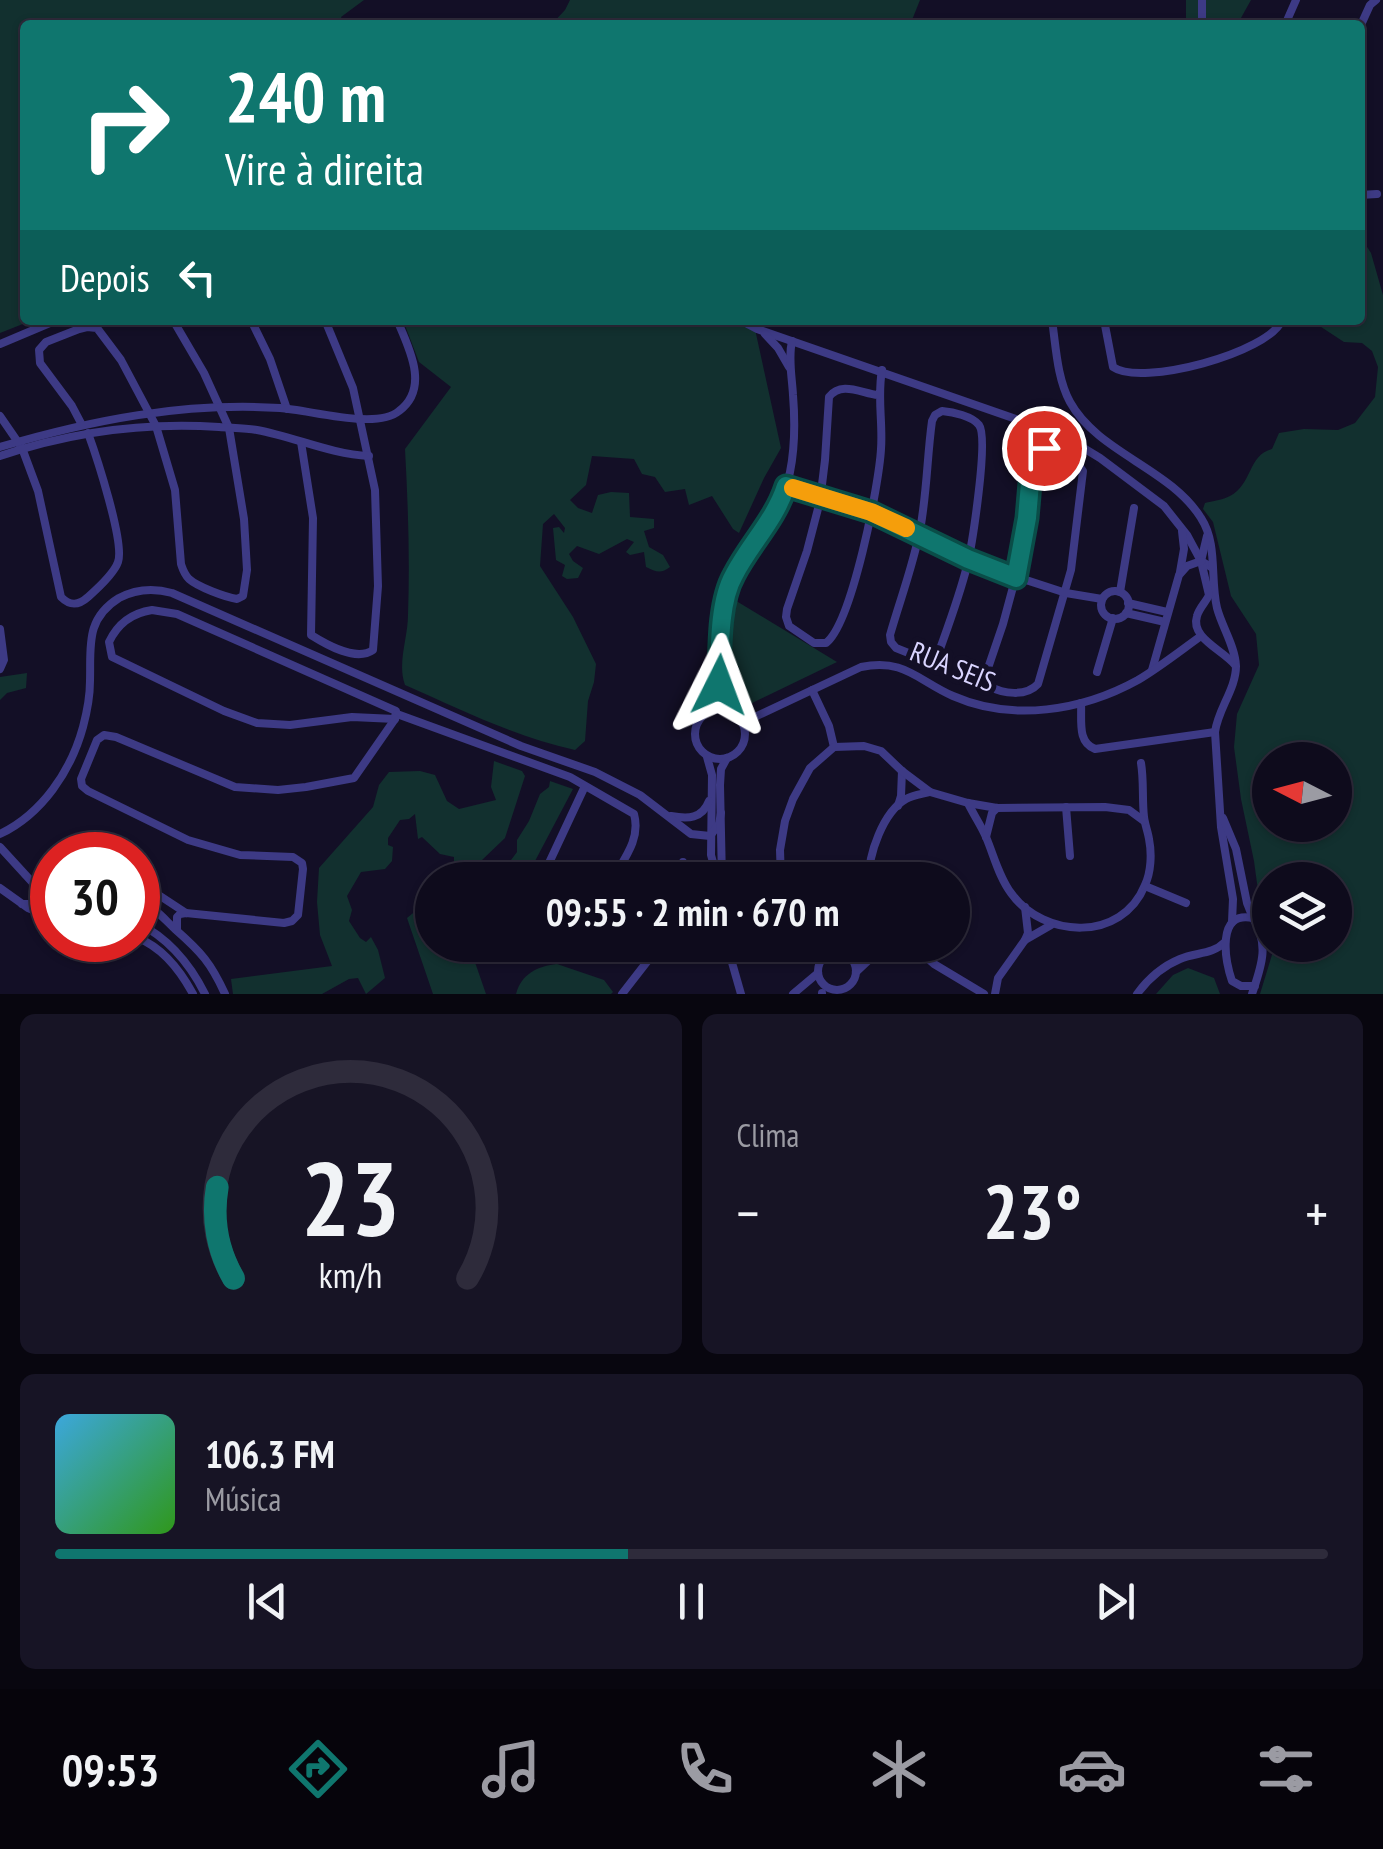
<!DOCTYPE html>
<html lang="pt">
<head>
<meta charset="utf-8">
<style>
  :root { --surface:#0e0b1c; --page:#171425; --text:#f1f3f6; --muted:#9b9ba3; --line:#2e2b3b; --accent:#0f766e }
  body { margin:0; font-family:"PT Sans Narrow",sans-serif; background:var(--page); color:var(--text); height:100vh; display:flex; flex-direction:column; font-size:38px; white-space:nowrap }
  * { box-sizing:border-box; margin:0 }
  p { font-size:32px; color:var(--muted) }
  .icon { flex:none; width:55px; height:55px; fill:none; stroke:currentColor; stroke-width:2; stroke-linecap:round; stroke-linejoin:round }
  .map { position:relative; height:994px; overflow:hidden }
  .details { display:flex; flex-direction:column; gap:20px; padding:20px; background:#08060f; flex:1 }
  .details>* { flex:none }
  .banner { position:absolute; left:20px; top:20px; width:1345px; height:305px; border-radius:10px; box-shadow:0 2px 8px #0004,0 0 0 2px var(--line); background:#0f766e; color:#fff; overflow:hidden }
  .needle { width:65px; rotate:276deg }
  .controls { position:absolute; left:1252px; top:742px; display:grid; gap:20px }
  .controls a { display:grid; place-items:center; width:100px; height:100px; border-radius:50%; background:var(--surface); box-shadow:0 2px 8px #0004,0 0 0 2px var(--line); font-size:50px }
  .speed { position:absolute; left:30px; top:832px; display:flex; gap:20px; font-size:50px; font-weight:700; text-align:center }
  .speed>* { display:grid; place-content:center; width:130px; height:130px; border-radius:50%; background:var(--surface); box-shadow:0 2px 8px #0004,0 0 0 2px var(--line); line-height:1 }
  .speed .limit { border:15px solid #d22; background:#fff; color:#111 }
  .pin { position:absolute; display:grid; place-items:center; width:85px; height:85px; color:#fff; margin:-42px; border:5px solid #fff; border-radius:50%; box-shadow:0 2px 10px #0007 }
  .me { position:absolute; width:110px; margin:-55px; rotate:3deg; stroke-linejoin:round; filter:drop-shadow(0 0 8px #0008) }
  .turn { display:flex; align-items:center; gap:35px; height:210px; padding:0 40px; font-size:45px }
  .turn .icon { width:130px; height:130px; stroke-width:2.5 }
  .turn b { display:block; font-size:70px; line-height:85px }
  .then { display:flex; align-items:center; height:95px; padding:0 40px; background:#0003; gap:20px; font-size:38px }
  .big { font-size:75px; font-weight:700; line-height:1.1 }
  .details .widget { flex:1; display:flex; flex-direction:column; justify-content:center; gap:15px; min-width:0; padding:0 35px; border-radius:15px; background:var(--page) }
  .details .dial { align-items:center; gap:0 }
  .dial svg { height:260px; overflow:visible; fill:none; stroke:var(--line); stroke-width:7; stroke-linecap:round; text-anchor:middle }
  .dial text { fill:var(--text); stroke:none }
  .song { display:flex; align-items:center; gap:30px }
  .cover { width:120px; height:120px; border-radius:15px; background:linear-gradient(135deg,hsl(200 70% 55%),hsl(110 70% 35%)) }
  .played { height:10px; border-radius:5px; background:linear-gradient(90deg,var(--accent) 45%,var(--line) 45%) }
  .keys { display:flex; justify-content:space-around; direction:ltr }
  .heat { display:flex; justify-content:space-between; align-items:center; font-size:55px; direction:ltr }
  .details .tiles { flex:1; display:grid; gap:20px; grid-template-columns:1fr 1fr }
  .widget:last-child { grid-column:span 2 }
  .trip { position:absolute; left:415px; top:862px; width:555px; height:100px; border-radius:50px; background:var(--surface); box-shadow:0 2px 8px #0004,0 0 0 2px var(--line); font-weight:700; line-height:100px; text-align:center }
  .tabs { display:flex; height:160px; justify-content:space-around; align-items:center; background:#06040b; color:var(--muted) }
  .tabs .icon { width:70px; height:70px }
  .tabs .on { color:var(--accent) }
  .tabs b { font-size:45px; color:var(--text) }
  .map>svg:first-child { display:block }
  .green { fill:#12302f; fill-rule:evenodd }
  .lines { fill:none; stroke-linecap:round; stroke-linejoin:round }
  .minor { stroke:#3d3a85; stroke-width:8 }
  .route-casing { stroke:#0a4d48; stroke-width:25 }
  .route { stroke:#0f766e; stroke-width:18 }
  .slow { stroke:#f59e0b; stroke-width:18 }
  .labels { text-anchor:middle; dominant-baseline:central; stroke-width:10; stroke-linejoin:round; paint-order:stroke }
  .street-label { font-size:28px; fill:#d9d4ff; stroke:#130f26 }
</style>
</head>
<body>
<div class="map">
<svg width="1383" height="994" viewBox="0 0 1383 994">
  <rect width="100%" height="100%" fill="#130f26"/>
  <!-- green -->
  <g class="green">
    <polygon points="0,0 364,0 341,17 344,25 25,25 25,320 33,320 0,333"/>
    <polygon points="570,0 920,0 910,25 551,25 565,10"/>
    <polygon points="1186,0 1251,0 1237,25 1186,25"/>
    <path d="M1360 236 1371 253 1383 295V994H1260L1275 945H1335V880H1270V926L1259 898 1254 861 1241 799 1234 747 1237 714 1259 665 1256 634 1231 596 1213 522 1203 509 1205 503C1212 501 1223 500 1230 496 1252 485 1248 455 1272 449L1279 433 1304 429 1338 430 1355 423 1375 397 1378 367 1372 351 1362 343 1344 342 1315 323 1314 320H1360ZM1270 760H1335V825H1270Z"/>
    <path d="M403 320H753L781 448 764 478 739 533 733 529 712 496 689 505 685 489 665 492 655 477 642 474 634 459 592 456 586 485 570 500 578 508 592 513 598 495 611 492 629 493 630 517 654 519V528L644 531 649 547 663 555 670 567C661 574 656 572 646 567L644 552 630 555 626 552 634 542 627 539 599 554 577 546 569 554 573 561 583 568 578 578 567 579 562 576 565 565 556 560 553 528 559 527 564 533 565 528 554 514 543 524 540 566 573 617 596 664 594 682 588 701 585 741 575 750C515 737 460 709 405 685 397 663 408 638 408 615 410 559 408 504 405 449L451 387 419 362Z"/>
    <path d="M733 599 837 662 748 705C735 703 730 701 727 688L728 628Z"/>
    <polygon points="27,673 26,688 7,693 0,700 0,677"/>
    <polygon points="494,761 522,771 525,776 505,838 482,860 480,871 466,863 454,869 454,857 440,854 422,837 418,839 415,814 409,819 400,820 388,838 388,845 393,847 392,861 385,869 361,872 347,896 352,910 349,921 360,938 366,942 371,937 378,950 385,978 366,994 358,978 349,979 322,994 233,994 231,979 332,966 320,935 317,902 319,868 373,807 379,785 389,772 420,771 435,775 447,801 459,809 496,800 491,787"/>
    <polygon points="550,781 573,789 525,880 496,880 517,852 517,840 529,821 540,794 549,787"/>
    <polygon points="428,893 432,893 432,945 469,945 486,994 433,994 407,918 423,905"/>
    <path d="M557 964 604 980 613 992 611 994H516C521 974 538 966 557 964Z"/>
    <polygon points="1188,968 1214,978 1220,994 1156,994 1173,975"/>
  </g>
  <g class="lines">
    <!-- minor -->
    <g class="minor">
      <polyline points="1202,0 1202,25"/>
      <polyline points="1285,25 1296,0"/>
      <polyline points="1360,27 1370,5 1376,0"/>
      <polyline points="1360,195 1377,194"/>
      <polyline points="251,320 270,359 287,409"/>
      <polyline points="740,320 757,329 1062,435 1100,458 1164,506 1187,535 1201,561 1211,567"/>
      <path d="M1052 320C1056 347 1057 378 1070 402 1098 453 1170 468 1201 518 1218 544 1210 579 1217 608 1222 627 1235 646 1236 666 1236 689 1218 709 1215 732L1221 827 1233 899 1232 922"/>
      <path d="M1104 320 1113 367C1141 387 1269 353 1282 320"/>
      <polyline points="765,334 778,348 789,367"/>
      <polyline points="0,344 57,320"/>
      <path d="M878 395C861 393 841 381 829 397L825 460 820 501 807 551 787 609 786 617 789 626 814 643H826C852 623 879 485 881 449 883 422 877 397 882 370"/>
      <path d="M942 411C953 412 972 416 979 425 989 438 972 545 967 566 960 594 950 621 940 649L931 658H921L896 648 891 642 890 635C900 600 913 566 920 530 927 493 927 457 932 421L935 415Z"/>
      <path d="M0 416 22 448 38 491 61 597C70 606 78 606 88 597 97 589 114 574 118 562 125 543 96 455 88 433"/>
      <path d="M82 425 72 406 40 363 39 350 46 342 79 329 87 327 97 328 121 360 156 426 175 490 181 564C183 570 184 574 189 579 198 587 225 597 237 599L243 596 247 570 244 519 229 428 204 373 173 320"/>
      <path d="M301 442 313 518 311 635C327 645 356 662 373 650L378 586 375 490 353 388 325 320"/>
      <path d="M0 447C92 420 183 402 280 408 311 410 376 430 399 411 430 388 409 348 397 320"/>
      <path d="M1049 448 1075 460 1083 471 1071 570 1038 684C1026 697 1003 694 989 686L986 674 1003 624 1020 561 1033 457 1039 449Z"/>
      <path d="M0 456C71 432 144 422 219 427 231 428 245 428 257 430 295 437 330 454 369 456"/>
      <polyline points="786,486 871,512 992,569 1066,593 1102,599"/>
      <path d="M1207 536 1201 561 1209 595C1206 602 1199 608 1197 616 1190 638 1223 650 1235 665"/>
      <polyline points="1180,572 1184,549 1182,531"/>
      <circle cx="1115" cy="605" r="14"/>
      <polyline points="1120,592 1134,508"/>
      <polyline points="1128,603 1167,612"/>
      <path d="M152 610 177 614 396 711 395 719 352 717 290 725 257 723 224 711 112 657 109 642C118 623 132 613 152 610Z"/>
      <polyline points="1126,613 1165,622"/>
      <polyline points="0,629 4,660 0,669"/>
      <polyline points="1152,670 1179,575 1187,566 1201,561"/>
      <polyline points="1097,672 1113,618"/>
      <polyline points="812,690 829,726 834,747"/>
      <path d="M1081 703C1082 721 1077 742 1095 749L1215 732"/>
      <circle cx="720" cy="734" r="25"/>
      <path d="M727 711C716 692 718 671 720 650 722 627 722 602 731 581 747 541 781 520 790 472 795 447 795 420 793 395 792 377 788 358 792 341"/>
      <path d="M397 714 570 777 634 814C641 839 624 859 612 880"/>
      <path d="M742 723 861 667C904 658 917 680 953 696 1012 722 1082 711 1138 680 1160 667 1180 651 1201 636"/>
      <polyline points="707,757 712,775 711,855 718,880"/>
      <path d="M968 803C973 814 981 825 986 837 994 856 999 877 1011 893 1044 939 1122 942 1145 885 1151 872 1152 854 1149 839 1148 832 1145 825 1144 817 1142 799 1144 781 1141 763"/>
      <polyline points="898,806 901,796 902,771"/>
      <polyline points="1066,807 1070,856"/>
      <path d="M671 816C688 819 702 819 709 801"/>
      <polyline points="1223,818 1236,849 1247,903 1253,918"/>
      <path d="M0 834C42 814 71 771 83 727 87 712 90 696 90 681 91 647 85 619 119 598 136 589 154 588 172 593L521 746 595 772 640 795 691 834 710 836 719 824 721 813"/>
      <polyline points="986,837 992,813 997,808"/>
      <polyline points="0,847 32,882 52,895"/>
      <polyline points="683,862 684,880"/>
      <polyline points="541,880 585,786"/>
      <polyline points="722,880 720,785 721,769 727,758"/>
      <polyline points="781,880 780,850 785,821 793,799 810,768 834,747 864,746 881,751 902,771 930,792 968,803 997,808 1105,807 1129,810 1144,821"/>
      <path d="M869 880C868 855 883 812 906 799 913 795 923 794 930 792"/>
      <polyline points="1145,886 1186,903"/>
      <polyline points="0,888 28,908 52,918"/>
      <polyline points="151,890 186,913"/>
      <path d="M138 901C155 907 163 918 176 930 201 952 211 963 225 994"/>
      <polyline points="22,904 31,904 37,898 33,886"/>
      <path d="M138 923C168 938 190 964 205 994"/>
      <polyline points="177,930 177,917 180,914 186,913 284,923 292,921 298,915 303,869 302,863 293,857 240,855 188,840 88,791 82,786 81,779 97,740 104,735 116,737 235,787 278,790 306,787 354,778 395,719"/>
      <path d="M138 938C163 948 180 970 193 994"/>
      <polyline points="1025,940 1028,933 1025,907"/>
      <polyline points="727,945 741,994"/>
      <polyline points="810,945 819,963"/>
      <polyline points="817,945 839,952 847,945"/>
      <polyline points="912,945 934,964 984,994"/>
      <circle cx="837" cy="971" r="19"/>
      <polyline points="856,972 873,956 894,945"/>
      <polyline points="622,994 660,945"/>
      <polyline points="793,994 818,973"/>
      <polyline points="822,994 822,993"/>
      <polyline points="995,994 998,978 1025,940 1051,925"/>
      <path d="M1137 994C1148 979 1163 966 1180 959 1196 952 1212 955 1225 942"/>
      <path d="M1252 994C1261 967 1270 945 1253 918 1216 910 1225 960 1232 981L1241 986H1255"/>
    </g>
  </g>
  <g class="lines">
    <!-- route casing -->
    <g class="route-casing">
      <path id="route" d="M719 685C720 653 718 603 734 575 750 544 775 520 786 486L871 512 968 559 1016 578 1027 518 1032 460 1036 451 1044 448"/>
    </g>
    <!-- route -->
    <use href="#route" class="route"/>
    <!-- slow -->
    <polyline class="slow" points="793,488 871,512 906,528"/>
  </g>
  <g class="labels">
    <!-- street labels -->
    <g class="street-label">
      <text transform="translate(953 666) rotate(22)">RUA SEIS</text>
    </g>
  </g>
</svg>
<div class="controls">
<a><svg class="needle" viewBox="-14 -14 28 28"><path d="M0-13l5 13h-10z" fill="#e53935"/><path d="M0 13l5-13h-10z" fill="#9b9ba3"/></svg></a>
<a><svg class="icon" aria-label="layers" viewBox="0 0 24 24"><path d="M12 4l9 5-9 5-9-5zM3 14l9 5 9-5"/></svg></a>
</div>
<div class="speed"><div class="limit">30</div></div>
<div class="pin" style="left:1044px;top:448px;background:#d93025"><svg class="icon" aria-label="arrive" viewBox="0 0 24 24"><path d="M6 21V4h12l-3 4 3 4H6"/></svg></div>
<svg class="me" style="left:719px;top:685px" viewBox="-20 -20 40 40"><path d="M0-17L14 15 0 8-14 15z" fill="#0f766e" stroke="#fff" stroke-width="4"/></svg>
<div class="trip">09:55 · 2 min · 670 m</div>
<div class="banner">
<div class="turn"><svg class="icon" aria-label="right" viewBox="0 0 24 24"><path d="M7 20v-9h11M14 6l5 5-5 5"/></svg><div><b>240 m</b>Vire à direita</div></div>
<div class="then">Depois<svg class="icon" aria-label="left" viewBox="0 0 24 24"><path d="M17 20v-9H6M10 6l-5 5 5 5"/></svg></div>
</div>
</div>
<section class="details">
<div class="tiles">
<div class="widget dial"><svg viewBox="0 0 100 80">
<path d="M14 69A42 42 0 1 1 86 69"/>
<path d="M14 69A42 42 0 0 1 9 41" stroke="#0f766e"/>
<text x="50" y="56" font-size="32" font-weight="700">23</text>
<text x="50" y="72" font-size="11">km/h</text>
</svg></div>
<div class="widget"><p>Clima</p>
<div class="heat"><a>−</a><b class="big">23°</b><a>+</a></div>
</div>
<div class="widget">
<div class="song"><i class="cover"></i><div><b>106.3 FM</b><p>Música</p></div></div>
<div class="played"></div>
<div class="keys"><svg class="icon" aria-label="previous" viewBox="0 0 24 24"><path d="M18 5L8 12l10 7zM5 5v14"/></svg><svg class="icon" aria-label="pause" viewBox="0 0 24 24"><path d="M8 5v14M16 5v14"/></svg><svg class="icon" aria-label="next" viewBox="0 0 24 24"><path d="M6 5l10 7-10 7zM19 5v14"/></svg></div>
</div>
</div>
</section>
<nav class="tabs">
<b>09:53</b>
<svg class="icon on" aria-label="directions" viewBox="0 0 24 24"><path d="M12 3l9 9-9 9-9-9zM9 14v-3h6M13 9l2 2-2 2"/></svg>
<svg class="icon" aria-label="music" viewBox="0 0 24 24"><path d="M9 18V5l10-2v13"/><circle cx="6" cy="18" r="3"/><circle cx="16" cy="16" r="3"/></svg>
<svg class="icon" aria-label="phone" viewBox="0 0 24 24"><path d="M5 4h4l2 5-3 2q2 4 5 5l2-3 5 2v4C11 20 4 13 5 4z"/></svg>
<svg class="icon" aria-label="climate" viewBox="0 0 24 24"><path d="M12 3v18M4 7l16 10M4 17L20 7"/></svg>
<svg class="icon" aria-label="car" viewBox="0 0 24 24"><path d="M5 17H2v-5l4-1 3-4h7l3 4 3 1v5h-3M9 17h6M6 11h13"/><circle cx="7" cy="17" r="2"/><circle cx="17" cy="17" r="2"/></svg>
<svg class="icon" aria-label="filters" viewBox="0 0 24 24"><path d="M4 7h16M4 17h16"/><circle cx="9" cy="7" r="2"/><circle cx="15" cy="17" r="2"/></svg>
</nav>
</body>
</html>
